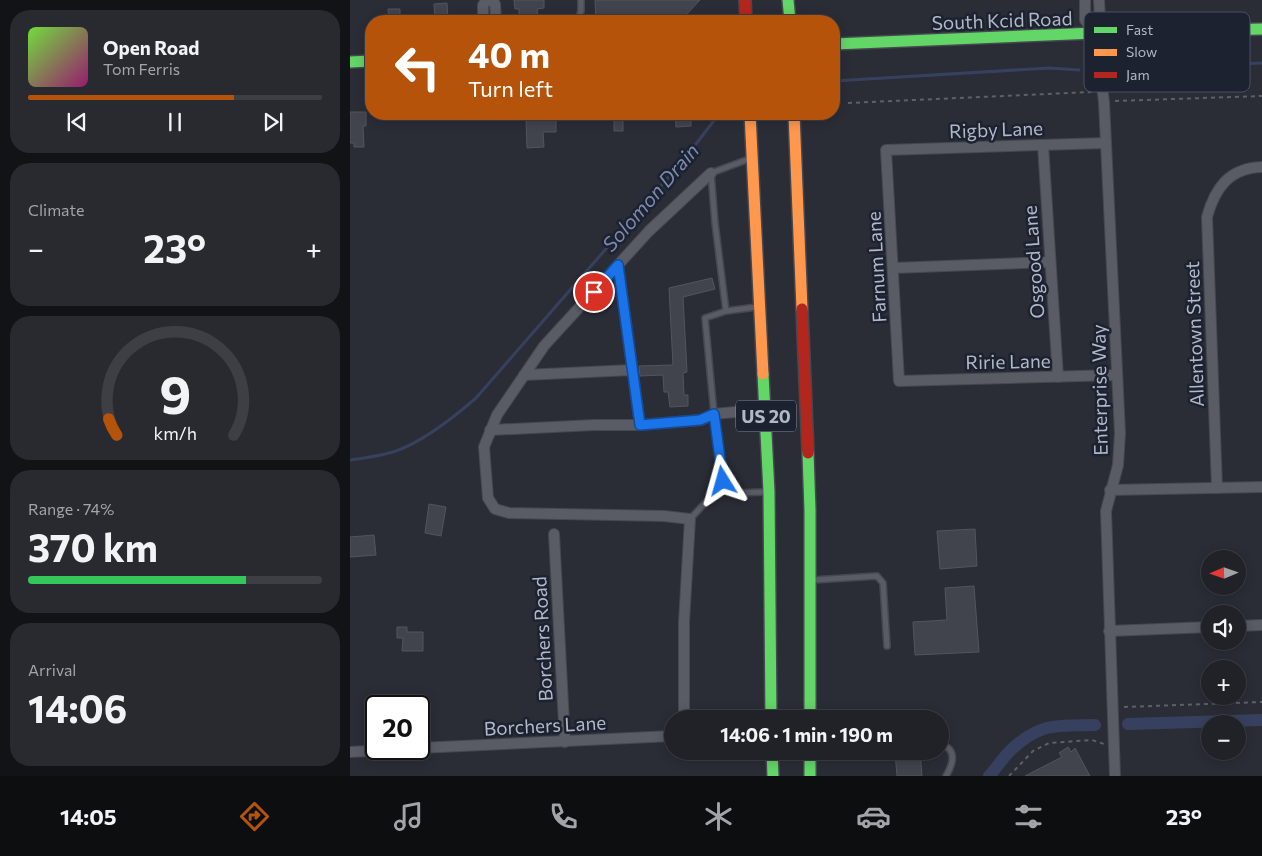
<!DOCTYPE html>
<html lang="en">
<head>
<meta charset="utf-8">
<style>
  :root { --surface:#202228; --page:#282a30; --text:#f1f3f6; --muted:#a2a4a8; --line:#3d3f45; --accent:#b45309 }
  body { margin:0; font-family:Commissioner,sans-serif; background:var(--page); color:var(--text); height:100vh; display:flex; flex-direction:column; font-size:19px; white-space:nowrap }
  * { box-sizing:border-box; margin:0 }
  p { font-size:16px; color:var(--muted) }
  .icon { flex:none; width:28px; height:28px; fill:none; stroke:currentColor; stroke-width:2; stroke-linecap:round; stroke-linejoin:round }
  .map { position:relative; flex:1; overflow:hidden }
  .side { display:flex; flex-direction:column; gap:10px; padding:10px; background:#121316; width:350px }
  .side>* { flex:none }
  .banner { position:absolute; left:15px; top:15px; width:475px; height:105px; border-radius:20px; box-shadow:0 2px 12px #0003,0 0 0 1px var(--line); background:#b45309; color:#fff; overflow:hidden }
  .needle { width:32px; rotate:268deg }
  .tools { position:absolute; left:851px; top:550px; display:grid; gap:10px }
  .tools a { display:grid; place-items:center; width:45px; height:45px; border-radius:50%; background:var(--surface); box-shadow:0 2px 12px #0003,0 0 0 1px var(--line); font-size:25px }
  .speed { position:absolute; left:15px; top:695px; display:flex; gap:10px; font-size:25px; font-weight:700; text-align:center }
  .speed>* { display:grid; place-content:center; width:65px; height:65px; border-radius:50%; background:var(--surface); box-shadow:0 2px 12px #0003,0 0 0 1px var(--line); line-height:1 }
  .speed .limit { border:2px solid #111; border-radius:8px; background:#fff; color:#111 }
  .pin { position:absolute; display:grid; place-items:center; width:42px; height:42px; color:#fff; margin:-21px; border:2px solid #fff; border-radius:50%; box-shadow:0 1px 5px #0007 }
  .me { position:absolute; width:55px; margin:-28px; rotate:352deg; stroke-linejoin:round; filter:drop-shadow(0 0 4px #0008) }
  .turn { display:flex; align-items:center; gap:18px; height:105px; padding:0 20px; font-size:22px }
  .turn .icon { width:65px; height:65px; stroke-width:2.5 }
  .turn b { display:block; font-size:35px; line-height:42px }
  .big { font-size:38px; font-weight:700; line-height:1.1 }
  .side .widget { flex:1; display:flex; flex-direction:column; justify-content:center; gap:8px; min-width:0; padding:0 18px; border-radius:20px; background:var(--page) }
  .side .dial { align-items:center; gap:0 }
  .dial svg { height:130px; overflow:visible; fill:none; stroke:var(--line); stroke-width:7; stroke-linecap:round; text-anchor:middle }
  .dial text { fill:var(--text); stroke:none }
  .song { display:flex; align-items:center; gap:15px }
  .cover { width:60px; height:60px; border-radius:8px; background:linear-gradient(135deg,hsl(100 70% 55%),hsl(320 70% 35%)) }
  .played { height:5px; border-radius:2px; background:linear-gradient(90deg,var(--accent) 70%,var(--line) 70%) }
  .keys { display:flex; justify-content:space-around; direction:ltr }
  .heat { display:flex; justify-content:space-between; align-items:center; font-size:28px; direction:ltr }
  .charge { height:8px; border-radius:4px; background:linear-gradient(90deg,#34c759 74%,var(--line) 0) }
  .trip { position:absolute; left:314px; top:710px; width:285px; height:50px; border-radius:25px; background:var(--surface); box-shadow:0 2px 12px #0003,0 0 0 1px var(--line); font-weight:700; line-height:50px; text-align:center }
  .dock { display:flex; height:80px; justify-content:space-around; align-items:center; background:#0d0e10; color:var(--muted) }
  .dock .icon { width:35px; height:35px }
  .dock .active { color:var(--accent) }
  .dock b { font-size:22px; color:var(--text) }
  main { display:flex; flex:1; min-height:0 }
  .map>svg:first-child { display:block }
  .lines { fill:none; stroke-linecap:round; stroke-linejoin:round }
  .stream { stroke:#37415f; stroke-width:3 }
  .canal { stroke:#37415f; stroke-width:12 }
  .building { fill:#41444c; stroke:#52555e }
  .lane-casing { stroke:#464850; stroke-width:8 }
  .street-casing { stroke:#464850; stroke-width:12 }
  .fast-casing { stroke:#464850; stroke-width:14 }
  .slow-casing { stroke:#464850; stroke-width:14 }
  .jam-casing { stroke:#464850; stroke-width:14 }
  .path { stroke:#5d6068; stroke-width:2; stroke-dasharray:4 4; stroke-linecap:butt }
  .lane { stroke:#595c65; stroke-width:5 }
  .street { stroke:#595c65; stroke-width:10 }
  .fast { stroke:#63d668; stroke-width:11 }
  .slow { stroke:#ff974d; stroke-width:11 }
  .jam { stroke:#b3261e; stroke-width:11 }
  .route-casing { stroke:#114b97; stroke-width:12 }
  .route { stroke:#1a73e8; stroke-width:9 }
  .labels { text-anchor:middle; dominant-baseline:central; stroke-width:5; stroke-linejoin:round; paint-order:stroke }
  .shield { fill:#1d2231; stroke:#868b9b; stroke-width:1 }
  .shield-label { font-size:18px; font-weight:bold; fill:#b3b8c8 }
  .street-label { font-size:19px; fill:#b3b8c8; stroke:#1d2231 }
  .water-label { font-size:20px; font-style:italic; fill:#7c8aaf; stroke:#1d2231 }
  .key { fill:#1d2231; stroke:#4a4f5e; stroke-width:1 }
  .key-label { font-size:14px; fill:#b3b8c8 }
</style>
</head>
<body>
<main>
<section class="side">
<div class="widget">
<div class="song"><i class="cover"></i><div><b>Open Road</b><p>Tom Ferris</p></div></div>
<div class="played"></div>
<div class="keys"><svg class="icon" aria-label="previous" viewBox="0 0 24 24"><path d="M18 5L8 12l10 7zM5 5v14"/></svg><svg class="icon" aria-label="pause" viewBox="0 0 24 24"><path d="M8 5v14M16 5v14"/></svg><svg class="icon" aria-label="next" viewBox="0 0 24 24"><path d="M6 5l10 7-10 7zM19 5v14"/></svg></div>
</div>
<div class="widget"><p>Climate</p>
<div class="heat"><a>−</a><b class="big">23°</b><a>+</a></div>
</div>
<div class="widget dial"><svg viewBox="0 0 100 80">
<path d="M14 69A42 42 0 1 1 86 69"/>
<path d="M14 69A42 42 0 0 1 9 59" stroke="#b45309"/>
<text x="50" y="56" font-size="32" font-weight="700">9</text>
<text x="50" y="72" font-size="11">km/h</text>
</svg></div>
<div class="widget"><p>Range · 74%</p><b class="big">370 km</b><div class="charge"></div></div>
<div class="widget"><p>Arrival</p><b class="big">14:06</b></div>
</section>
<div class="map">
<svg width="912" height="776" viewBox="0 0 912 776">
  <rect width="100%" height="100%" fill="#2a2d36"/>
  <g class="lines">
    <!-- stream -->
    <g class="stream">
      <polyline points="771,69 912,63"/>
      <polyline points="484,81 699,68 729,70"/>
      <path d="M0 460C15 458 31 456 46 451 74 441 103 418 126 398L336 157 369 114"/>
    </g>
    <!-- canal -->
    <g class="canal">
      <polyline points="778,724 912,720"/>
      <path d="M639 776C647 768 653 757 662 749 691 722 707 726 745 725"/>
    </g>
  </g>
  <!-- building -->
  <g class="building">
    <polygon points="164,0 194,0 194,8 187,9 188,18 169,18 169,9 165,9"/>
    <polygon points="245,0 350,0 335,16 270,19 270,21 246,21"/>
    <polygon points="97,3 98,21 85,21 84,4"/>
    <polygon points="38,9 50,9 50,21 39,21"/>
    <polygon points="0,112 16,112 16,126 13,126 14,147 4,147 4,143 0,143"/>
    <polygon points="190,114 206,114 206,132 193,132 194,147 177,148 176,118 190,118"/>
    <rect x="264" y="114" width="9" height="17"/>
    <polygon points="325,114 341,114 341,126 326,127"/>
    <polygon points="362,278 365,289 333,297 337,372 333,373 334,395 338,395 338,406 320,407 318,392 314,392 313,375 290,376 289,366 323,365 319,288"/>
    <polygon points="79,504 96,507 91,536 75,533"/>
    <polygon points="625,529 627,566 590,569 587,531"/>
    <polygon points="24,535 26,555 0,557 0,537"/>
    <polygon points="624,586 629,652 565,655 563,622 597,620 595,588"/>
    <polygon points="47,627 57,627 57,632 73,632 73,651 52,651 53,638 47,638"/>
    <polygon points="718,747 721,752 725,748 740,776 675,776 712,757 709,753"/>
    <polygon points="570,751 572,776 547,776 545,752"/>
  </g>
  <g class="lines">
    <!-- lane casing -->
    <g class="lane-casing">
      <g id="lane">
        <polyline points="228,21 231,11 231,0"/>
        <polyline points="407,307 376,311 355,318 364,414 375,489 384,493 417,492"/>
        <polyline points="376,311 365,223 361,173 399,159"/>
        <polyline points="340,519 355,503 375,489"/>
        <polyline points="463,580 527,576 533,583 537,646"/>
        <path d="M590 744C608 749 603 764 596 776"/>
      </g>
    </g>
    <!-- street casing -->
    <g class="street-casing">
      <g id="street">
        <polyline points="141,0 145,4 146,21"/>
        <polyline points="735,0 735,20 745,33"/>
        <polyline points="749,0 750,19 745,33 754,102 770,433 768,465 756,511 765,776"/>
        <polyline points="133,21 133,5 137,0"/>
        <polyline points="756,143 536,150 549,381 767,375"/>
        <polyline points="693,145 708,377"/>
        <polyline points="268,265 194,346 147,415 134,447 138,498 145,509 159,513 314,516 340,519 334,622 334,719"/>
        <polyline points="543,268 700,262"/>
        <polyline points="174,375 282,370"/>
        <polyline points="290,425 268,265 299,231 361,173"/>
        <polyline points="140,430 244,425 290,425 351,420 364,414 416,409"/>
        <path d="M867 488 857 217C865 188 879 168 912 167"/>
        <polyline points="760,490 912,487"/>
        <polyline points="204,534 215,742"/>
        <polyline points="888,626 912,625"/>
        <polyline points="759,631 860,627"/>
        <polyline points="69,748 322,736"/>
        <polyline points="0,752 56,749"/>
      </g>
    </g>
    <!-- fast casing -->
    <g class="fast-casing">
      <g id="fast">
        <polyline points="438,0 440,21"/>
        <polyline points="484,44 745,33 912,29"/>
        <polyline points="0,62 21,61"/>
        <polyline points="413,374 419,492 421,719"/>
        <polyline points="458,453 460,510 460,719"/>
        <polyline points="422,751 423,776"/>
        <polyline points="460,751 460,776"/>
      </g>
    </g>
    <!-- slow casing -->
    <g class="slow-casing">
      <g id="slow">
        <polyline points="400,114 413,374"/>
        <polyline points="444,114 452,309"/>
      </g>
    </g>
    <!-- jam casing -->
    <g class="jam-casing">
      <g id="jam">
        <polyline points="395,0 396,21"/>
        <polyline points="452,309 458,453"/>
      </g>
    </g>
    <!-- path -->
    <g class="path">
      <polyline points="765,101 912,96"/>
      <polyline points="498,103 741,92"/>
      <polyline points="774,707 912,702"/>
      <polyline points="659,776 683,751 699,743 742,740 754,744"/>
    </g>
    <!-- lane -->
    <use href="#lane" class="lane"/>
    <!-- street -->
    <use href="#street" class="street"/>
    <!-- fast -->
    <use href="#fast" class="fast"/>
    <!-- slow -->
    <use href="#slow" class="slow"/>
    <!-- jam -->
    <use href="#jam" class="jam"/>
  </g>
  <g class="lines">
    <!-- route casing -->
    <g class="route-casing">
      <polyline id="route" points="244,292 268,265 290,425 350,420 364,414 373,481"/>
    </g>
    <!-- route -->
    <use href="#route" class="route"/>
  </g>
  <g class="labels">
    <!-- shield labels -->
    <rect class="shield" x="386" y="400.5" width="60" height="31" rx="4"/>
    <g class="shield-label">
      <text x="416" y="416">US 20</text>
    </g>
    <!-- street labels -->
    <g class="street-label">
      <text transform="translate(652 20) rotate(-2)">South Kcid Road</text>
      <text transform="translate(646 129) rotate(-2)">Rigby Lane</text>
      <text transform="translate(683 262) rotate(-94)">Osgood Lane</text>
      <text transform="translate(526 267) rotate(-93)">Farnum Lane</text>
      <text transform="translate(844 334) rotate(-92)">Allentown Street</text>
      <text transform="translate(658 361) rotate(-1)">Ririe Lane</text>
      <text transform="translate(749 390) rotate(-91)">Enterprise Way</text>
      <text transform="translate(192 639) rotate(-93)">Borchers Road</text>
      <text transform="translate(195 725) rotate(-3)">Borchers Lane</text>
    </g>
    <!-- water labels -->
    <g class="water-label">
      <text transform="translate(300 197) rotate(-49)">Solomon Drain</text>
    </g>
  </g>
  <!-- legend -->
  <rect x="734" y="12" width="166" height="80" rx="8" class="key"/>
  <rect x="744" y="27" width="23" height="6" fill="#63d668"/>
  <rect x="744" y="49" width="23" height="7" fill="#ff974d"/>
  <rect x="744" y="72" width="23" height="6" fill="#b3261e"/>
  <g class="key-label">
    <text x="776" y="35">Fast</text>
    <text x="776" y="57">Slow</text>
    <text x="776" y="80">Jam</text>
  </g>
</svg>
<div class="tools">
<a><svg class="needle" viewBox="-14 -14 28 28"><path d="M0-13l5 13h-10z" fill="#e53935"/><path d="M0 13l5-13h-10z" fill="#a2a4a8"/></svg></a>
<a><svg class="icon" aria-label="sound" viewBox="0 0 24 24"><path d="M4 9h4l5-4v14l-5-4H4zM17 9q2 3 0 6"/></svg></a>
<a>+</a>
<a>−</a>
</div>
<div class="speed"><div class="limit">20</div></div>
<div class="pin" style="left:244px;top:292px;background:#d93025"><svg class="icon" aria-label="arrive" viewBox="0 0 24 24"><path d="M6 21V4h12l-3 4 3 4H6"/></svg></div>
<svg class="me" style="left:373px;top:481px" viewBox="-20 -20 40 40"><path d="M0-17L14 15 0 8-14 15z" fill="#1a73e8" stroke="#fff" stroke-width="4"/></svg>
<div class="trip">14:06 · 1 min · 190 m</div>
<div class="banner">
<div class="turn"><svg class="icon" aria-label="left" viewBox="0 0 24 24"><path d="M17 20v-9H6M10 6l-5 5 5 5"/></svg><div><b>40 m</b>Turn left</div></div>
</div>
</div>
</main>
<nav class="dock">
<b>14:05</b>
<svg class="icon active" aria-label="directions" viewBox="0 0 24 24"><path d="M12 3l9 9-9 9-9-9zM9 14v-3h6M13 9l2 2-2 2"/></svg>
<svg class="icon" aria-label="music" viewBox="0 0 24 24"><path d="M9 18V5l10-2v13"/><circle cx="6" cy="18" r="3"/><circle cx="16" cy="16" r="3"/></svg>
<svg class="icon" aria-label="phone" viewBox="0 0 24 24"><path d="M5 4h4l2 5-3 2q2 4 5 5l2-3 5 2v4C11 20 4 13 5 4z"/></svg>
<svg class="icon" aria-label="climate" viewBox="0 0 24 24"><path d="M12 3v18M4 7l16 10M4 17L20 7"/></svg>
<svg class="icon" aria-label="car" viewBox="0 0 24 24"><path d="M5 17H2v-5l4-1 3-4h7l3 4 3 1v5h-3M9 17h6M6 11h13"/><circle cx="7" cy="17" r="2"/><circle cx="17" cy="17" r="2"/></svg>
<svg class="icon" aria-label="filters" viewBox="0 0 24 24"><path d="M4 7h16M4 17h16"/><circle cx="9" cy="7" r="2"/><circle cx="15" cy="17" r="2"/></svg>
<b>23°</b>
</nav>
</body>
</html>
